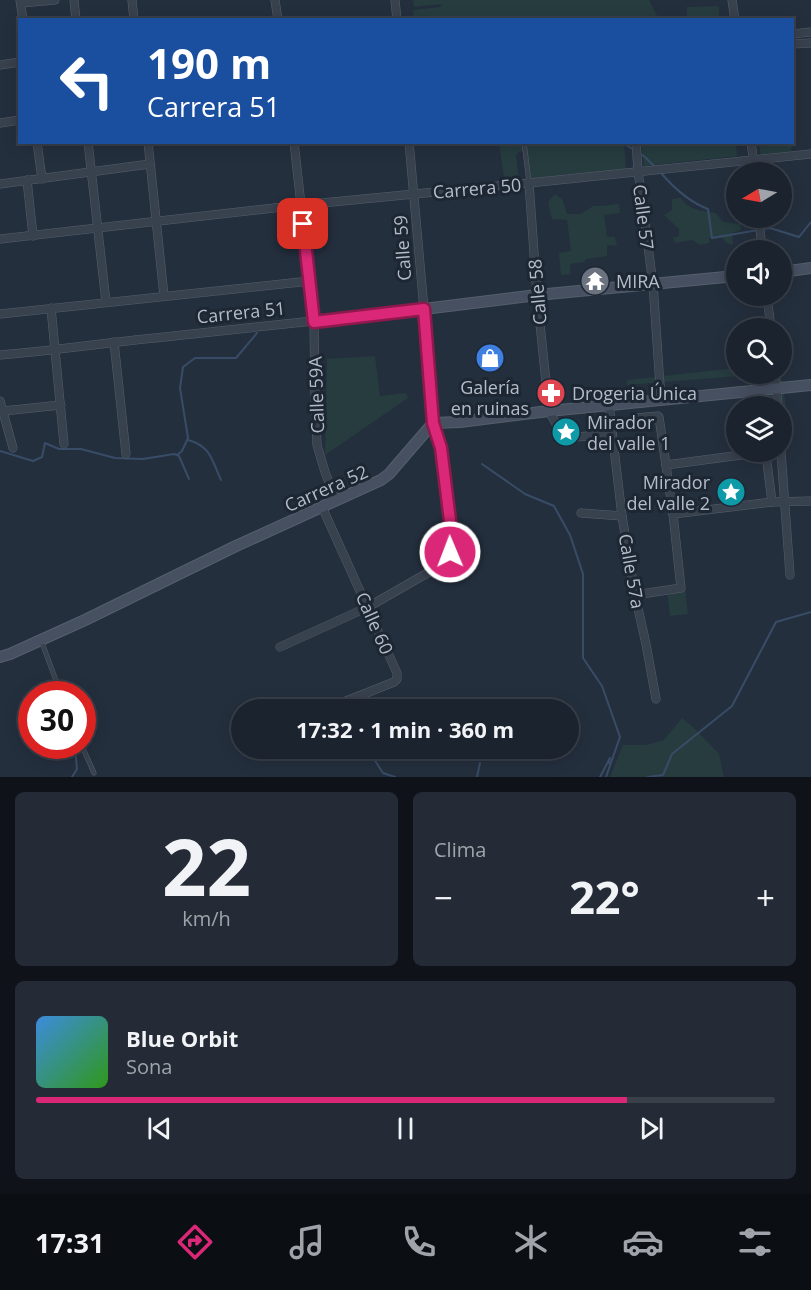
<!DOCTYPE html>
<html lang="es">
<head>
<meta charset="utf-8">
<style>
  :root { --surface:#1b232e; --page:#242b36; --text:#f1f3f6; --muted:#a0a4aa; --line:#39404a; --accent:#db2777 }
  body { margin:0; font-family:"Open Sans",sans-serif; background:var(--page); color:var(--text); height:100vh; display:flex; flex-direction:column; font-size:22px; white-space:nowrap }
  * { box-sizing:border-box; margin:0 }
  p { font-size:20px; color:var(--muted) }
  .icon { flex:none; width:33px; height:33px; fill:none; stroke:currentColor; stroke-width:2; stroke-linecap:round; stroke-linejoin:round }
  .map { position:relative; height:777px; overflow:hidden }
  .sheet { display:flex; flex-direction:column; gap:15px; padding:15px; background:#0f1319; flex:1 }
  .sheet>* { flex:none }
  .guide { position:absolute; left:18px; top:18px; width:776px; height:126px; border-radius:0px; box-shadow:0 3px 15px #0003,0 0 0 2px var(--line); background:#1a4fa0; color:#fff; overflow:hidden }
  .needle { width:39px; rotate:260deg }
  .buttons { position:absolute; left:726px; top:162px; display:grid; gap:12px }
  .buttons a { display:grid; place-items:center; width:66px; height:66px; border-radius:50%; background:var(--surface); box-shadow:0 3px 15px #0003,0 0 0 2px var(--line); font-size:30px }
  .speed { position:absolute; left:18px; top:681px; display:flex; gap:12px; font-size:30px; font-weight:700; text-align:center }
  .speed>* { display:grid; place-content:center; width:78px; height:78px; border-radius:50%; background:var(--surface); box-shadow:0 3px 15px #0003,0 0 0 2px var(--line); line-height:1 }
  .speed .limit { border:9px solid #d22; background:#fff; color:#111 }
  .pin { position:absolute; display:grid; place-items:center; width:51px; height:51px; color:#fff; margin:-26px; border-radius:12px; box-shadow:0 3px 9px #0006 }
  .me { position:absolute; width:66px; margin:-33px; rotate:359deg; stroke-linejoin:round; filter:drop-shadow(0 0 4px #0008) }
  .turn { display:flex; align-items:center; gap:21px; height:126px; padding:0 30px; font-size:27px }
  .turn .icon { width:78px; height:78px; stroke-width:2.5 }
  .turn b { display:block; font-size:42px; line-height:51px }
  .big { font-size:45px; font-weight:700; line-height:1.1 }
  .sheet .card { flex:1; display:flex; flex-direction:column; justify-content:center; gap:9px; min-width:0; padding:0 21px; border-radius:9px; background:var(--page) }
  .sheet .dial { align-items:center; gap:0 }
  .dial b { font-size:78px; line-height:1 }
  .song { display:flex; align-items:center; gap:18px }
  .cover { width:72px; height:72px; border-radius:9px; background:linear-gradient(135deg,hsl(210 70% 55%),hsl(110 70% 35%)) }
  .played { height:6px; border-radius:3px; background:linear-gradient(90deg,var(--accent) 80%,var(--line) 80%) }
  .keys { display:flex; justify-content:space-around; direction:ltr }
  .heat { display:flex; justify-content:space-between; align-items:center; font-size:33px; direction:ltr }
  .sheet .tiles { flex:1; display:grid; gap:15px; grid-template-columns:1fr 1fr }
  .card:last-child { grid-column:span 2 }
  .trip { position:absolute; left:231px; top:699px; width:348px; height:60px; border-radius:30px; background:var(--surface); box-shadow:0 3px 15px #0003,0 0 0 2px var(--line); font-weight:700; line-height:60px; text-align:center }
  .tabs { display:flex; height:96px; justify-content:space-around; align-items:center; background:#0b0e12; color:var(--muted) }
  .tabs .icon { width:42px; height:42px }
  .tabs .on { color:var(--accent) }
  .tabs b { font-size:27px; color:var(--text) }
  .map>svg:first-child { display:block }
  .green { fill:#263c3f }
  .lines { fill:none; stroke-linecap:round; stroke-linejoin:round }
  .stream { stroke:#394c67; stroke-width:2 }
  .service-casing { stroke:#565f6c; stroke-width:5 }
  .minor-casing { stroke:#565f6c; stroke-width:9 }
  .secondary-casing { stroke:#565f6c; stroke-width:12 }
  .service { stroke:#38414e; stroke-width:4 }
  .minor { stroke:#38414e; stroke-width:8 }
  .secondary { stroke:#465061; stroke-width:10 }
  .route-casing { stroke:#8e194d; stroke-width:15 }
  .route { stroke:#db2777; stroke-width:10 }
  .labels { text-anchor:middle; dominant-baseline:central; stroke-width:6; stroke-linejoin:round; paint-order:stroke }
  .street-label { font-size:18px; fill:#b4bcc9; stroke:#1d2633 }
  .poi-label { font-size:18px; fill:#b4bcc9; stroke:#1d2633; text-anchor:start }
</style>
</head>
<body>
<div class="map">
<svg width="811" height="777" viewBox="0 0 811 777">
  <rect width="100%" height="100%" fill="#242f3e"/>
  <!-- green -->
  <g class="green">
    <polygon points="413,0 649,0 659,19 414,19 413,10 440,7 442,4 414,7"/>
    <polygon points="719,6 719,19 687,19 687,7"/>
    <polygon points="792,132 794,139 790,153 761,157 759,143 792,142"/>
    <polygon points="499,143 624,143 626,169 527,182 525,153 520,151 516,155 519,183 505,184"/>
    <polygon points="641,143 736,143 737,156 644,166"/>
    <polygon points="555,194 562,199 567,214 581,214 593,206 602,206 619,204 620,213 604,215 607,237 615,237 617,246 607,245 607,256 586,259 584,262 570,264 571,274 561,275 559,253 571,251 567,220 552,219 548,202"/>
    <path d="M681 198C688 210 703 211 716 213L723 222 740 224 741 230 732 233 733 244H728L723 238H709V243L700 245 692 240 675 243 673 238 679 236V229L664 215 672 210V199Z"/>
    <polygon points="375,356 380,396 406,393 408,398 325,455 327,359"/>
    <polygon points="736,368 736,374 763,374 627,385 627,380"/>
    <polygon points="772,374 781,374 788,421 786,429 782,424 782,406"/>
    <polygon points="685,589 688,614 670,616 667,591"/>
    <polygon points="682,718 695,729 719,754 724,777 610,777 623,745 646,745 664,740"/>
  </g>
  <g class="lines">
    <!-- stream -->
    <g class="stream">
      <polyline points="621,142 634,150"/>
      <polyline points="639,153 645,157 655,167"/>
      <path d="M661 173C674 188 689 202 708 209L712 238 770 228 799 237 811 222"/>
      <path d="M188 440C211 446 212 461 221 480"/>
      <polyline points="0,451 33,461 42,457 45,443 59,449 81,449 115,458 143,459 174,454 177,455 182,451 188,438 180,388 183,367 195,358 236,358 257,333"/>
      <polyline points="177,455 179,456 189,479"/>
      <polyline points="482,464 525,494 554,506 570,535 583,574 583,658 602,686 620,737 606,777"/>
      <polyline points="315,702 329,710"/>
      <polyline points="367,748 383,773 395,777"/>
      <polyline points="72,777 77,769 75,746"/>
      <polyline points="477,777 480,763"/>
      <polyline points="600,777 610,758 609,763"/>
      <polyline points="648,777 663,775 672,754 732,706 776,622 811,612"/>
    </g>
    <!-- service casing -->
    <g class="service-casing">
      <g id="service">
        <polyline points="524,142 529,182"/>
        <polyline points="41,640 61,694"/>
        <polyline points="82,746 94,773"/>
      </g>
    </g>
    <!-- minor casing -->
    <g class="minor-casing">
      <g id="minor">
        <polyline points="20,0 23,20"/>
        <polyline points="74,0 76,20"/>
        <polyline points="132,0 134,20"/>
        <polyline points="275,0 278,20"/>
        <polyline points="395,0 397,20"/>
        <polyline points="732,0 735,20"/>
        <polyline points="21,3 55,0"/>
        <polyline points="792,34 811,32"/>
        <polyline points="792,44 811,43"/>
        <polyline points="0,65 20,62"/>
        <polyline points="0,123 20,120"/>
        <polyline points="37,142 42,179"/>
        <polyline points="88,142 106,302"/>
        <polyline points="148,142 164,296"/>
        <polyline points="294,142 314,322 315,394 317,445 325,472 336,501"/>
        <polyline points="636,142 638,171 653,284 661,400"/>
        <polyline points="751,142 755,172"/>
        <polyline points="27,180 33,236"/>
        <polyline points="529,183 537,295 549,411 564,438 612,434"/>
        <polyline points="0,184 150,164"/>
        <polyline points="759,218 762,250"/>
        <polyline points="0,239 301,205 529,183 811,154"/>
        <polyline points="767,296 771,328"/>
        <polyline points="51,308 64,444"/>
        <polyline points="0,314 310,281"/>
        <polyline points="114,342 126,454"/>
        <path d="M0 355C52 351 103 343 155 338 245 328 334 319 424 309L409 142"/>
        <polyline points="775,374 778,406"/>
        <polyline points="0,401 13,448"/>
        <polyline points="609,405 622,516 635,595 646,644 656,699"/>
        <polyline points="3,411 61,405"/>
        <polyline points="781,452 790,575"/>
        <polyline points="666,465 764,452 766,455 772,502"/>
        <polyline points="322,507 397,673 397,679 394,682 336,705"/>
        <polyline points="581,513 622,516"/>
        <polyline points="673,514 772,502 811,501"/>
        <polyline points="635,595 681,588 673,514 659,417 658,416 636,418"/>
        <polyline points="280,647 368,607 445,563 450,552 452,537 441,448 433,423"/>
      </g>
    </g>
    <!-- secondary casing -->
    <g class="secondary-casing">
      <g id="secondary">
        <polyline points="782,272 811,268"/>
        <polyline points="433,423 424,309 537,295 736,276"/>
        <polyline points="0,657 10,654 85,620 236,546 381,480 389,474 433,423 460,422 549,411 811,385"/>
      </g>
    </g>
    <!-- service -->
    <use href="#service" class="service"/>
    <!-- minor -->
    <use href="#minor" class="minor"/>
    <!-- secondary -->
    <use href="#secondary" class="secondary"/>
  </g>
  <g class="lines">
    <!-- route casing -->
    <g class="route-casing">
      <polyline id="route" points="303,224 314,322 424,309 433,423 441,448 452,537 450,552"/>
    </g>
    <!-- route -->
    <use href="#route" class="route"/>
  </g>
  <!-- icons -->
  <defs>
    <g id="temple-disc" transform="scale(1.5)"><circle r="9.5" fill="#6b7280" stroke="#1d2633"/><path d="M0-6L5-2H3V0L6.5 2.5H4V6H1.5V3h-3V6H-4V2.5H-6.5L-3 0V-2H-5Z" fill="#fff"/></g>
    <g id="shop-disc" transform="scale(1.5)"><circle r="9.5" fill="#3f7fe0" stroke="#1d2633"/><path d="M-5-2.5h2.3a2.7 3.5 0 0 1 5.4 0H5L5.5 6h-11ZM-1.5-2.5h3a1.5 2.3 0 0 0-3 0Z" fill="#fff"/></g>
    <g id="pharmacy-disc" transform="scale(1.5)"><circle r="9.5" fill="#e0444e" stroke="#1d2633"/><path d="M-2-6h4v4h4v4h-4v4h-4v-4h-4v-4h4Z" fill="#fff"/></g>
    <g id="sight-disc" transform="scale(1.5)"><circle r="9.5" fill="#0f9aa8" stroke="#1d2633"/><path d="M0-6L1.8-2.2L6-1.7L2.9 1.2L3.7 5.4L0 3.3L-3.7 5.4L-2.9 1.2L-6-1.7L-1.8-2.2Z" fill="#fff"/></g>
  </defs>
  <g fill-rule="evenodd">
    <use href="#temple-disc" x="595" y="281"/>
    <use href="#shop-disc" x="490" y="358"/>
    <use href="#pharmacy-disc" x="551" y="393"/>
    <use href="#sight-disc" x="566" y="432"/>
    <use href="#sight-disc" x="731" y="492"/>
  </g>
  <g class="labels">
    <!-- street labels -->
    <g class="street-label">
      <text transform="translate(477 188) rotate(-5)">Carrera 50</text>
      <text transform="translate(644 217) rotate(83)">Calle 57</text>
      <text transform="translate(402 248) rotate(-94)">Calle 59</text>
      <text transform="translate(537 292) rotate(-95)">Calle 58</text>
      <text transform="translate(241 312) rotate(-6)">Carrera 51</text>
      <text transform="translate(316 395) rotate(-92)">Calle 59A</text>
      <text transform="translate(326 488) rotate(-24)">Carrera 52</text>
      <text transform="translate(632 571) rotate(80)">Calle 57a</text>
      <text transform="translate(375 623) rotate(66)">Calle 60</text>
    </g>
    <!-- poi labels -->
    <g class="poi-label">
      <text x="616" y="281">MIRA</text>
      <text x="490" y="387" text-anchor="middle">Galería<tspan x="490" dy="21">en ruinas</tspan></text>
      <text x="572" y="393">Drogeria Única</text>
      <text x="587" y="422">Mirador<tspan x="587" dy="21">del valle 1</tspan></text>
      <text x="710" y="482" text-anchor="end">Mirador<tspan x="710" dy="21">del valle 2</tspan></text>
    </g>
  </g>
</svg>
<div class="buttons">
<a><svg class="needle" viewBox="-14 -14 28 28"><path d="M0-13l5 13h-10z" fill="#e53935"/><path d="M0 13l5-13h-10z" fill="#a0a4aa"/></svg></a>
<a><svg class="icon" aria-label="sound" viewBox="0 0 24 24"><path d="M4 9h4l5-4v14l-5-4H4zM17 9q2 3 0 6"/></svg></a>
<a><svg class="icon" aria-label="search" viewBox="0 0 24 24"><circle cx="10" cy="10" r="6"/><path d="M15 15l6 6"/></svg></a>
<a><svg class="icon" aria-label="layers" viewBox="0 0 24 24"><path d="M12 4l9 5-9 5-9-5zM3 14l9 5 9-5"/></svg></a>
</div>
<div class="speed"><div class="limit">30</div></div>
<div class="pin" style="left:303px;top:224px;background:#d93025"><svg class="icon" aria-label="arrive" viewBox="0 0 24 24"><path d="M6 21V4h12l-3 4 3 4H6"/></svg></div>
<svg class="me" style="left:450px;top:552px" viewBox="-20 -20 40 40"><circle r="17" fill="#db2777" stroke="#fff" stroke-width="3"/><path d="M0-11L8 9 0 5-8 9z" fill="#fff"/></svg>
<div class="trip">17:32 · 1 min · 360 m</div>
<div class="guide">
<div class="turn"><svg class="icon" aria-label="left" viewBox="0 0 24 24"><path d="M17 20v-9H6M10 6l-5 5 5 5"/></svg><div><b>190 m</b>Carrera 51</div></div>
</div>
</div>
<section class="sheet">
<div class="tiles">
<div class="card dial"><b>22</b><p>km/h</p></div>
<div class="card"><p>Clima</p>
<div class="heat"><a>−</a><b class="big">22°</b><a>+</a></div>
</div>
<div class="card">
<div class="song"><i class="cover"></i><div><b>Blue Orbit</b><p>Sona</p></div></div>
<div class="played"></div>
<div class="keys"><svg class="icon" aria-label="previous" viewBox="0 0 24 24"><path d="M18 5L8 12l10 7zM5 5v14"/></svg><svg class="icon" aria-label="pause" viewBox="0 0 24 24"><path d="M8 5v14M16 5v14"/></svg><svg class="icon" aria-label="next" viewBox="0 0 24 24"><path d="M6 5l10 7-10 7zM19 5v14"/></svg></div>
</div>
</div>
</section>
<nav class="tabs">
<b>17:31</b>
<svg class="icon on" aria-label="directions" viewBox="0 0 24 24"><path d="M12 3l9 9-9 9-9-9zM9 14v-3h6M13 9l2 2-2 2"/></svg>
<svg class="icon" aria-label="music" viewBox="0 0 24 24"><path d="M9 18V5l10-2v13"/><circle cx="6" cy="18" r="3"/><circle cx="16" cy="16" r="3"/></svg>
<svg class="icon" aria-label="phone" viewBox="0 0 24 24"><path d="M5 4h4l2 5-3 2q2 4 5 5l2-3 5 2v4C11 20 4 13 5 4z"/></svg>
<svg class="icon" aria-label="climate" viewBox="0 0 24 24"><path d="M12 3v18M4 7l16 10M4 17L20 7"/></svg>
<svg class="icon" aria-label="car" viewBox="0 0 24 24"><path d="M5 17H2v-5l4-1 3-4h7l3 4 3 1v5h-3M9 17h6M6 11h13"/><circle cx="7" cy="17" r="2"/><circle cx="17" cy="17" r="2"/></svg>
<svg class="icon" aria-label="filters" viewBox="0 0 24 24"><path d="M4 7h16M4 17h16"/><circle cx="9" cy="7" r="2"/><circle cx="15" cy="17" r="2"/></svg>
</nav>
</body>
</html>
